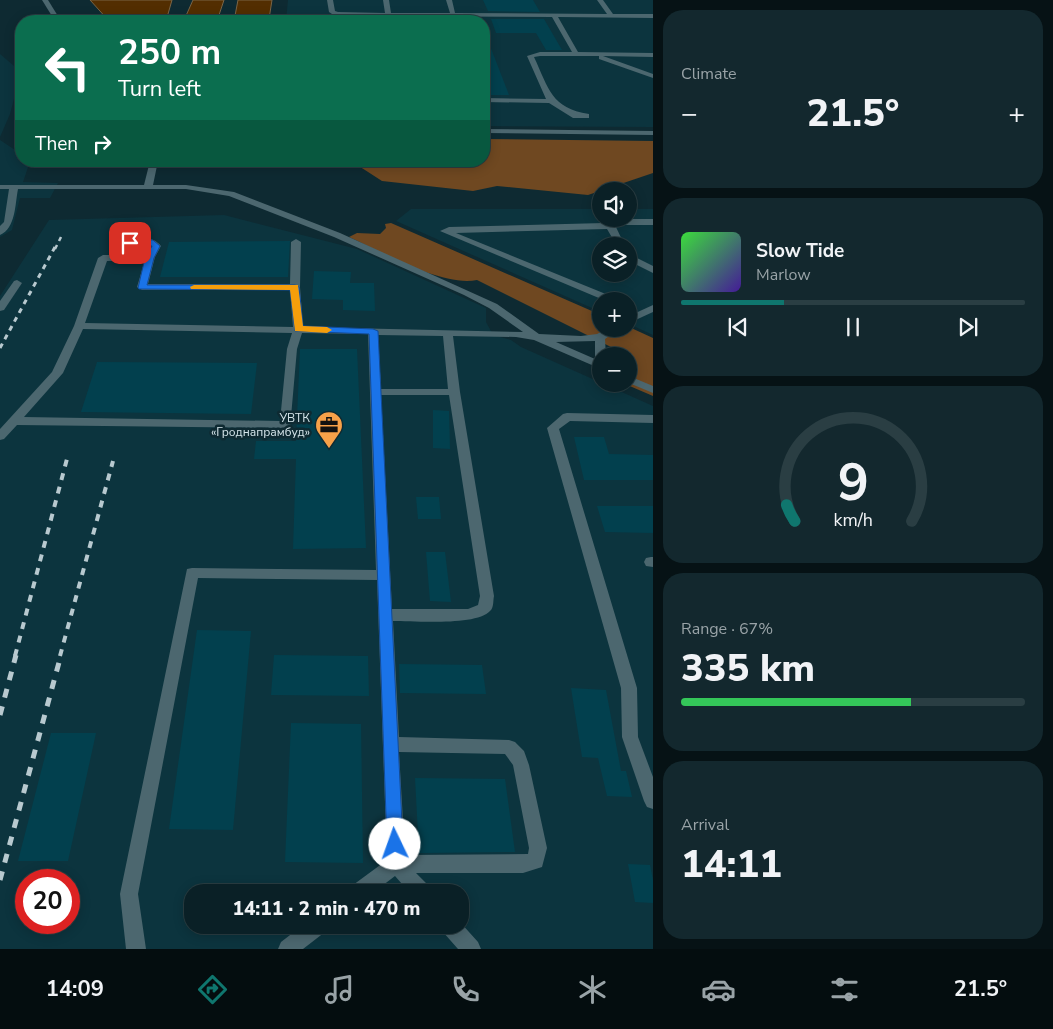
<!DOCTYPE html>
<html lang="en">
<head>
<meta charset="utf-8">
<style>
  :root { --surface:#0a2026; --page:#13282e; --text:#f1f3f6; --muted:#99a3a7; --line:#2a3e43; --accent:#0f766e }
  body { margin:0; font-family:"Nunito Sans",sans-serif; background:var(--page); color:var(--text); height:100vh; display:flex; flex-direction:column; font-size:19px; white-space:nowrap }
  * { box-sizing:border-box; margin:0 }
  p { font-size:16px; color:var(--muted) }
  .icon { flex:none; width:28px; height:28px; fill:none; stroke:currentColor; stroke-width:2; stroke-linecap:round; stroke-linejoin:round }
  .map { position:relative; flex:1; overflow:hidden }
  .panel { display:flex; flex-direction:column; gap:10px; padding:10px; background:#061215; width:400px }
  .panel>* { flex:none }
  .hud { position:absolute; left:15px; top:15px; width:475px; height:152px; border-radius:20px; box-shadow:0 2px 12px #0003,0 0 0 1px var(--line); background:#0b6e4f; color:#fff; overflow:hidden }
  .fabs { position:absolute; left:592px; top:182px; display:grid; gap:10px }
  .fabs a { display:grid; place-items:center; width:45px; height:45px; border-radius:50%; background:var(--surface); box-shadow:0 2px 12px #0003,0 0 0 1px var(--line); font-size:25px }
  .speed { position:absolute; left:15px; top:869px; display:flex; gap:10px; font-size:25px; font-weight:700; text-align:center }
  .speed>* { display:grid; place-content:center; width:65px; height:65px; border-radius:50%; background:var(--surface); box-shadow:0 2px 12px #0003,0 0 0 1px var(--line); line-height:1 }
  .speed .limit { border:8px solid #d22; background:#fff; color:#111 }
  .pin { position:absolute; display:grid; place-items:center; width:42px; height:42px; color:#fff; margin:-21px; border-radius:10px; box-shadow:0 2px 8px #0006 }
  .me { position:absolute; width:55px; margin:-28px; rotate:357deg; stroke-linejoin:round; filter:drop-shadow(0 0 4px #0008) }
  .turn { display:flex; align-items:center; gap:18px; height:105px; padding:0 20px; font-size:22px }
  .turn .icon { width:65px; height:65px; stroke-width:2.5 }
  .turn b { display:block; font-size:35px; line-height:42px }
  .then { display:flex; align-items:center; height:48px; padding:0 20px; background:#0003; gap:10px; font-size:19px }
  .big { font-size:38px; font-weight:800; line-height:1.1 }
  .panel .card { flex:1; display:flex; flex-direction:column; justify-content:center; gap:8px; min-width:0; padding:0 18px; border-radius:20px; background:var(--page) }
  .panel .dial { align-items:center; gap:0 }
  .dial svg { height:130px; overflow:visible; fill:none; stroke:var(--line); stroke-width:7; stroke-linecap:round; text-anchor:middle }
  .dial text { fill:var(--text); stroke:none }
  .song { display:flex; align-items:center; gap:15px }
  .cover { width:60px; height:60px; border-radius:8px; background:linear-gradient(135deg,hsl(120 70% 55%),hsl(260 70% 35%)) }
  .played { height:5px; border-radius:2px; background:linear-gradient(90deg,var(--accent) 30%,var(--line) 30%) }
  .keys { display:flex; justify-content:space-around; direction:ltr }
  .heat { display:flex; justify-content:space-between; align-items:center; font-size:28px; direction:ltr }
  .charge { height:8px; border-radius:4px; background:linear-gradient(90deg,#34c759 67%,var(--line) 0) }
  .trip { position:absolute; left:184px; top:884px; width:285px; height:50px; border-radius:20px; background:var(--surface); box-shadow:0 2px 12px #0003,0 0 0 1px var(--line); font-weight:800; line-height:50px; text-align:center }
  .tabs { display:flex; height:80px; justify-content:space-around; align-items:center; background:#040d0f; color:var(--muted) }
  .tabs .icon { width:35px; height:35px }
  .tabs .on { color:var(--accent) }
  .tabs b { font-size:22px; color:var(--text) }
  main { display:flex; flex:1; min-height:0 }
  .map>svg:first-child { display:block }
  .built { fill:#0c343e; fill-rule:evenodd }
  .forest { fill:#6f4821 }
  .water { fill:#532e01; stroke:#7a6547 }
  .building { fill:#02404e }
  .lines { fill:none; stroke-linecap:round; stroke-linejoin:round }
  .minor { fill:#4c676f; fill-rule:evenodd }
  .rail-far3 { stroke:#b8c9cf; stroke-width:2.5; stroke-dasharray:4.5 4.5; stroke-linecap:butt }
  .rail-far2 { stroke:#b8c9cf; stroke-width:3; stroke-dasharray:5 5; stroke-linecap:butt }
  .rail-far1 { stroke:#b8c9cf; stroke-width:4; stroke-dasharray:7 7; stroke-linecap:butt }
  .rail { stroke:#b8c9cf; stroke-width:5; stroke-dasharray:9 9; stroke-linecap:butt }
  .route { fill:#1a73e8; stroke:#114b97 }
  .slow { fill:#f59e0b }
  .labels { text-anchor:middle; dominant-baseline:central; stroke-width:5; stroke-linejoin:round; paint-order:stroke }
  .poi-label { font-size:12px; fill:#d5e5ea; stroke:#0e2a32; text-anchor:end }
</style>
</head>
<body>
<main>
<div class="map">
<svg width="653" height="949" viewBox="0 0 653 949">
  <rect width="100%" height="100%" fill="#0e2a32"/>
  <!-- built -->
  <g class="built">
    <polygon points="288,0 653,0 653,127 484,126 484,21 286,21"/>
    <polygon points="0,54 21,72 10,114 0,137"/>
    <polygon points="0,140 21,154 21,161 30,161 23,182 58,183 50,198 20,198 12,230 0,237"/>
    <path d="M411 209H601V219H629V209H653V335L629 324V301H601V312L396 221ZM601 246H629V274H601Z"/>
    <path d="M224 215 357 249 486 308V322L493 335 511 340 521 347 653 406V949H0V296L49 220ZM26 880H69V922H26ZM192 892H460V925H192Z"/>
  </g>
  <!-- forest -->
  <g class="forest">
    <polygon points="484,139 653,141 653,173 588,195 497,186 473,191 382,181 351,161 484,161"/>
    <path d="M391 223 601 315V329L629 327 653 338V396L625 384H629V356L477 280C442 287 382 252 349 237L357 233 380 234 386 228 385 224Z"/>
  </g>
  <!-- water -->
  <g class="water">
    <polygon points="90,0 172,0 166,21 109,21"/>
    <path d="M193 0H224L218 18C209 21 193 24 185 18Z"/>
    <polygon points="238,0 272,0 269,19 259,21 234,21"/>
  </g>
  <!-- building -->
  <g class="building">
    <polygon points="483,0 533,0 540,12 488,11"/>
    <polygon points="491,19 544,19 562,50 546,50 536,33 496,33"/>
    <polygon points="484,33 485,33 509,95 484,95"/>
    <polygon points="290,241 288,277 160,277 169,242"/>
    <polygon points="314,271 351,272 350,283 374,283 375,311 343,310 343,300 312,299"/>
    <polygon points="300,349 357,349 366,548 293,549 296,459 254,459 256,441 296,441"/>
    <polygon points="97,362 257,363 251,414 81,412"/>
    <polygon points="433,410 449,411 450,449 433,448"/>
    <polygon points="574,437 604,437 609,454 653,455 653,480 584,480"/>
    <polygon points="416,497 439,497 441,519 418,519"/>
    <polygon points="597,506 653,506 653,533 605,532"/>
    <polygon points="426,552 445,552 451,602 430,601"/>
    <polygon points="197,630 251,631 233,830 169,829"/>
    <polygon points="274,655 368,656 369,696 271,695"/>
    <polygon points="399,664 482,665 486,694 400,693"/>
    <polygon points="571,688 606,690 621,771 626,771 632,797 607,796 598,758 582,757"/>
    <polygon points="291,723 361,724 363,863 285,862"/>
    <polygon points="51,733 96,733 68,861 18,861"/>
    <polygon points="415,778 505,779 515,852 419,853"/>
    <polygon points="628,864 650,865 653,880 653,903 635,902"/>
  </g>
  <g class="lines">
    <!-- minor -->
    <g class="minor">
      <polygon points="42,0 48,0 61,21 55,21"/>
      <path d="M327 0H333L335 11 338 12 385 13 383 0H389L391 13H450L446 0H452L455 13 607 14 597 0H603L613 14H653V18L558 17 578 52 653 53V57L603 56 653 74V78L599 59V56H540L534 57C549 89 551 108 589 114V118H573L549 103 484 102V98L546 99 527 56 540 52H572L552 17 338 16 324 21H316L332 14 329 12Z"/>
      <polygon points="484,129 653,131 653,135 484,133"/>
      <path d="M150 161H158L153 185H186L234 192 340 233 497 304 539 334 581 336 597 334 607 329H619L605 339 606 356H601V369L534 340 516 337 453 336 460 392 494 596C493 600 494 608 490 611 477 626 414 621 393 621L399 737 509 740 515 742 524 751 529 765 547 848 542 867 523 873H416L428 885 430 892H409L395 876 374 892H351L353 885 387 860 377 580 198 578 138 894 146 949H126L120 894 187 569 192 568 376 570 368 334 302 333 297 349 290 428 17 425 4 439 0 440V429L52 372 74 326 98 258 103 255H118L122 244C134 239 151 233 161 246L155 257 148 284H290L291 242 296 239 301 242 300 287 303 327 523 332 489 308 464 295 334 237 229 196 186 189H18C15 204 16 228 0 235V226L4 222 9 189H0V185H144ZM138 244 150 245 151 246 147 254 127 255 129 248ZM145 260 137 287 142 290H290L293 327 85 323 107 261ZM83 329 292 333 287 349 280 421 24 417 63 373ZM378 335 443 336 448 389H381ZM595 341V359L556 342ZM381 395H449L480 596 478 605 468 609H392ZM399 752 505 754 513 765 529 848 528 854 405 855Z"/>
      <polygon points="608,219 653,219 653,225 615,225 625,246 617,246 607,229 456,233 618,299 619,301 606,301 440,231 449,227 604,223 605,220"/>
      <polygon points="629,254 653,266 653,273 629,261"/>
      <polygon points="17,280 22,283 4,310 0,311 0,301 14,281"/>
      <polygon points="653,305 653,312 629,323 629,316"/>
      <polygon points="629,376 653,386 653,393 629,383"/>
      <polygon points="567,413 653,415 653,423 570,421 559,429 637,688 638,737 653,777 653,809 647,807 644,801 622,737 621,688 547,428 563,414"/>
      <polygon points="651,557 653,557 653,567 646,566 644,562 646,558"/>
      <polygon points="460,922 478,942 481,949 458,949 443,932 440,925 460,925"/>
      <polygon points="303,925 328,925 325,932 303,949 278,949 281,942"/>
    </g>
    <!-- rail-far3 -->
    <polyline class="rail-far3" points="55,249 61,237"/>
    <!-- rail-far2 -->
    <polyline class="rail-far2" points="0,348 55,247"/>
    <!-- rail-far1 -->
    <g class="rail-far1">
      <polyline points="15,656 68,455"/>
      <polyline points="60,656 113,461"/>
    </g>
    <!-- rail -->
    <g class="rail">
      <polyline points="0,715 16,655"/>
      <polyline points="0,880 61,655"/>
    </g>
  </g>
  <!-- route -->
  <polygon class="route" points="130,240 153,240 160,246 154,258 147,285 295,285 299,287 303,326 373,329 378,331 403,844 401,849 395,852 389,849 387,844 369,334 295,331 290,290 139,289 138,288 145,258 152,246 127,245 127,241"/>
  <!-- slow -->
  <polygon class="slow" points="194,285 298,285 303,326 327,327 332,330 327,333 295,331 290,290 191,289 190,287"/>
  <!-- icons -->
  <defs>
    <g id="office-pin" transform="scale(1.4375)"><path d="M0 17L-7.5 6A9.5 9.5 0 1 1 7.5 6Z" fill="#f7a149" stroke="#0e2a32"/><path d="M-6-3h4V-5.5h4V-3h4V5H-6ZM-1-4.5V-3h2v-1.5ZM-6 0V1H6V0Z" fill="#111"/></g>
  </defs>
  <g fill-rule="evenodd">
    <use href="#office-pin" x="329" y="425"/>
  </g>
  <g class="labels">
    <!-- poi labels -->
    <g class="poi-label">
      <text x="310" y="418">УВТК<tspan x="310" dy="14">«Гроднапрамбуд»</tspan></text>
    </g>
  </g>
</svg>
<div class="fabs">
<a><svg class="icon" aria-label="sound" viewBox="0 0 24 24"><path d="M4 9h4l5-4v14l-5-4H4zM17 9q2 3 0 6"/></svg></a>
<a><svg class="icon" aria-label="layers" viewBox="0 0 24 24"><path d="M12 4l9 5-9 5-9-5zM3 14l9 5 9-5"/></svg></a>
<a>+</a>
<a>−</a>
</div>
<div class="speed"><div class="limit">20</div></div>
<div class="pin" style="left:130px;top:243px;background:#d93025"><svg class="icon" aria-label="arrive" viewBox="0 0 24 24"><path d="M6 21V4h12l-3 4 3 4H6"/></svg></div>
<svg class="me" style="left:395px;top:844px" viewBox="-20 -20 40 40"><circle r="19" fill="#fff"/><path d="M0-13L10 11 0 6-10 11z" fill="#1a73e8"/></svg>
<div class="trip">14:11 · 2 min · 470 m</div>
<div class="hud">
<div class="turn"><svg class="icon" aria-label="left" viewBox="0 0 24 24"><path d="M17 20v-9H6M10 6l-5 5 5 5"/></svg><div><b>250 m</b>Turn left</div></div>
<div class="then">Then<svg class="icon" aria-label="right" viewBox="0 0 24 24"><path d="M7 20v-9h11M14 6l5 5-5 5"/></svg></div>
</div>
</div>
<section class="panel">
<div class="card"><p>Climate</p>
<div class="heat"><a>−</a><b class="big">21.5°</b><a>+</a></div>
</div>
<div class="card">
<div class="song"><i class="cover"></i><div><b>Slow Tide</b><p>Marlow</p></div></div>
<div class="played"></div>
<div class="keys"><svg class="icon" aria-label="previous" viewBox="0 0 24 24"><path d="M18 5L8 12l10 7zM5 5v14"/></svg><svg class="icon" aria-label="pause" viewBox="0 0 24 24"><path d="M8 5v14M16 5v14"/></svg><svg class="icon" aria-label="next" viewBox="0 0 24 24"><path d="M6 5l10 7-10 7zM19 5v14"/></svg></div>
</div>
<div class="card dial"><svg viewBox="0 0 100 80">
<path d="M14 69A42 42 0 1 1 86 69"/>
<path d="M14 69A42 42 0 0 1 9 59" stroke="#0f766e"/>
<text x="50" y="56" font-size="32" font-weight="700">9</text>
<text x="50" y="72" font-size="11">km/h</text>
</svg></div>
<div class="card"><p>Range · 67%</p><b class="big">335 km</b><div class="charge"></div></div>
<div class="card"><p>Arrival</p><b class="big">14:11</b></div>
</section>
</main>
<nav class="tabs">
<b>14:09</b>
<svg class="icon on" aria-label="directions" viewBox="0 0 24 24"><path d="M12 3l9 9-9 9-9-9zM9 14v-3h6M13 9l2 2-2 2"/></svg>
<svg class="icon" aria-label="music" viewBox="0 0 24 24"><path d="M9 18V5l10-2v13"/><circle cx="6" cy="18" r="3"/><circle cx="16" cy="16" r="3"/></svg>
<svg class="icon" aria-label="phone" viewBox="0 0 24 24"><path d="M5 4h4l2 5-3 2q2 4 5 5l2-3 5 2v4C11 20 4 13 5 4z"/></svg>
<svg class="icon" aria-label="climate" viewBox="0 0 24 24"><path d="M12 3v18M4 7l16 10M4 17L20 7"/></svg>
<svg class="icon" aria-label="car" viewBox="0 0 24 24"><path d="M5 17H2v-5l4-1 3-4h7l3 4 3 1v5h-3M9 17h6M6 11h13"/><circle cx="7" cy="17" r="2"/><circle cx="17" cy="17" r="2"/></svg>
<svg class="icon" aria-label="filters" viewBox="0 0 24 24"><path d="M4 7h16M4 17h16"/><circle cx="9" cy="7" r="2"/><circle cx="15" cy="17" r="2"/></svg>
<b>21.5°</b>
</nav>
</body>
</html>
